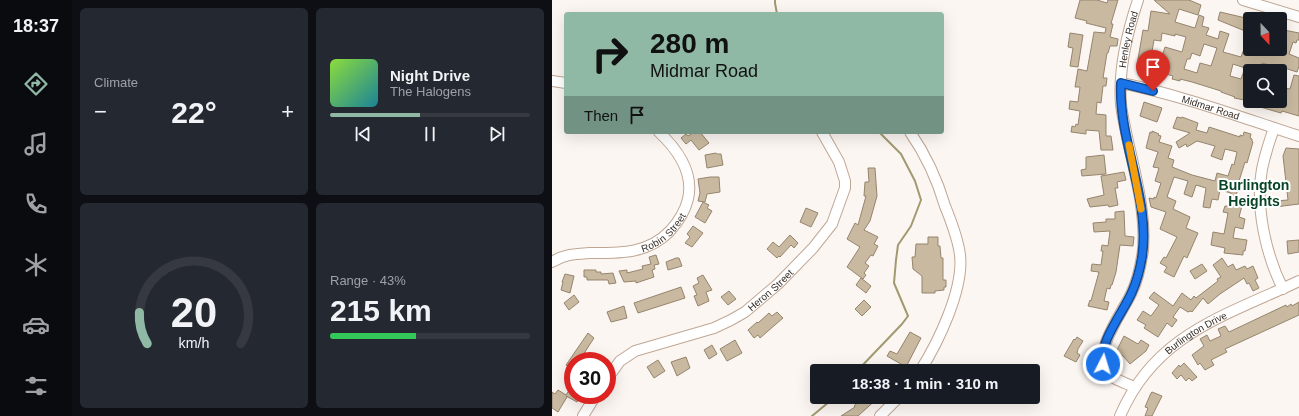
<!DOCTYPE html>
<html lang="en">
<head>
<meta charset="utf-8">
<style>
  :root { --surface:#171b24; --page:#242831; --text:#f1f3f6; --muted:#9ea1a6; --line:#363941; --accent:#8fb8a5 }
  body { margin:0; font-family:Helvetica,sans-serif; background:var(--page); color:var(--text); height:100vh; display:flex; flex-direction:column; font-size:15px; white-space:nowrap }
  * { box-sizing:border-box; margin:0 }
  p { font-size:13px; color:var(--muted) }
  .icon { flex:none; width:22px; height:22px; fill:none; stroke:currentColor; stroke-width:2; stroke-linecap:round; stroke-linejoin:round }
  .map { position:relative; flex:1; overflow:hidden }
  .sheet { display:flex; flex-direction:column; gap:8px; padding:8px; background:#0d0f14; width:480px }
  .sheet>* { flex:none }
  .guide { position:absolute; left:12px; top:12px; width:380px; height:122px; border-radius:4px; box-shadow:0 4px 16px #0002; background:#8fb8a5; color:#111; overflow:hidden }
  .needle { width:26px; rotate:158deg }
  .controls { position:absolute; left:691px; top:12px; display:grid; gap:8px }
  .controls a { display:grid; place-items:center; width:44px; height:44px; border-radius:4px; background:var(--surface); box-shadow:0 4px 16px #0002; font-size:20px }
  .speed { position:absolute; left:12px; top:352px; display:flex; gap:8px; font-size:20px; font-weight:700; text-align:center }
  .speed>* { display:grid; place-content:center; width:52px; height:52px; border-radius:50%; background:var(--surface); box-shadow:0 4px 16px #0002; line-height:1 }
  .speed .limit { border:6px solid #d22; background:#fff; color:#111 }
  .pin { position:absolute; display:grid; place-items:center; width:34px; height:34px; color:#fff; margin:-41px -17px; border-radius:50% 50% 50% 0; rotate:-45deg; box-shadow:0 0 4px #0007 }
  .pin .icon { rotate:45deg }
  .me { position:absolute; width:44px; margin:-22px; rotate:5deg; stroke-linejoin:round; filter:drop-shadow(0 0 3px #0008) }
  .turn { display:flex; align-items:center; gap:14px; height:84px; padding:0 20px; font-size:18px }
  .turn .icon { width:52px; height:52px; stroke-width:2.5 }
  .turn b { display:block; font-size:28px; line-height:34px }
  .then { display:flex; align-items:center; height:38px; padding:0 20px; background:#0003; gap:8px; font-size:15px }
  .big { font-size:30px; font-weight:600; line-height:1.1 }
  .sheet .widget { flex:1; display:flex; flex-direction:column; justify-content:center; gap:6px; min-width:0; padding:0 14px; border-radius:6px; background:var(--page) }
  .sheet .dial { align-items:center; gap:0 }
  .dial svg { height:104px; overflow:visible; fill:none; stroke:var(--line); stroke-width:7; stroke-linecap:round; text-anchor:middle }
  .dial text { fill:var(--text); stroke:none }
  .song { display:flex; align-items:center; gap:12px }
  .cover { width:48px; height:48px; border-radius:6px; background:linear-gradient(135deg,hsl(90 70% 55%),hsl(190 70% 35%)) }
  .played { height:4px; border-radius:2px; background:linear-gradient(90deg,var(--accent) 45%,var(--line) 45%) }
  .keys { display:flex; justify-content:space-around; direction:ltr }
  .heat { display:flex; justify-content:space-between; align-items:center; font-size:22px; direction:ltr }
  .charge { height:6px; border-radius:3px; background:linear-gradient(90deg,#34c759 43%,var(--line) 0) }
  .sheet .tiles { flex:1; display:grid; gap:8px; grid-template-columns:repeat(2,1fr) }
  .trip { position:absolute; left:258px; top:364px; width:230px; height:40px; border-radius:4px; background:var(--surface); box-shadow:0 4px 16px #0002; font-weight:600; line-height:40px; text-align:center }
  main { display:flex; flex:1; min-height:0 }
  .tabs { display:flex; flex-direction:column; width:72px; justify-content:space-around; align-items:center; background:#090b0e; color:var(--muted) }
  .tabs .icon { width:28px; height:28px }
  .tabs .active { color:var(--accent) }
  .tabs b { font-size:18px; color:var(--text) }
  .map>svg:first-child { display:block }
  .lines { fill:none; stroke-linecap:round; stroke-linejoin:round }
  .stream { stroke:#a19970; stroke-width:2 }
  .building { fill:#c9b9a0; stroke:#95856d; fill-rule:evenodd }
  .minor-casing { stroke:#c0a794; stroke-width:12 }
  .minor { stroke:#fff; stroke-width:10 }
  .route-casing { stroke:#114b97; stroke-width:10 }
  .route { stroke:#1a73e8; stroke-width:7 }
  .slow { stroke:#f59e0b; stroke-width:7 }
  .labels { text-anchor:middle; dominant-baseline:central; stroke-width:4; stroke-linejoin:round; paint-order:stroke }
  .street-label { font-size:10px; fill:#382e27; stroke:#fff }
  .district-label { font-size:14px; font-weight:bold; fill:#084526; stroke:#fff }
</style>
</head>
<body>
<main>
<nav class="tabs">
<b>18:37</b>
<svg class="icon active" aria-label="directions" viewBox="0 0 24 24"><path d="M12 3l9 9-9 9-9-9zM9 14v-3h6M13 9l2 2-2 2"/></svg>
<svg class="icon" aria-label="music" viewBox="0 0 24 24"><path d="M9 18V5l10-2v13"/><circle cx="6" cy="18" r="3"/><circle cx="16" cy="16" r="3"/></svg>
<svg class="icon" aria-label="phone" viewBox="0 0 24 24"><path d="M5 4h4l2 5-3 2q2 4 5 5l2-3 5 2v4C11 20 4 13 5 4z"/></svg>
<svg class="icon" aria-label="climate" viewBox="0 0 24 24"><path d="M12 3v18M4 7l16 10M4 17L20 7"/></svg>
<svg class="icon" aria-label="car" viewBox="0 0 24 24"><path d="M5 17H2v-5l4-1 3-4h7l3 4 3 1v5h-3M9 17h6M6 11h13"/><circle cx="7" cy="17" r="2"/><circle cx="17" cy="17" r="2"/></svg>
<svg class="icon" aria-label="filters" viewBox="0 0 24 24"><path d="M4 7h16M4 17h16"/><circle cx="9" cy="7" r="2"/><circle cx="15" cy="17" r="2"/></svg>
</nav>
<section class="sheet">
<div class="tiles">
<div class="widget"><p>Climate</p>
<div class="heat"><a>−</a><b class="big">22°</b><a>+</a></div>
</div>
<div class="widget">
<div class="song"><i class="cover"></i><div><b>Night Drive</b><p>The Halogens</p></div></div>
<div class="played"></div>
<div class="keys"><svg class="icon" aria-label="previous" viewBox="0 0 24 24"><path d="M18 5L8 12l10 7zM5 5v14"/></svg><svg class="icon" aria-label="pause" viewBox="0 0 24 24"><path d="M8 5v14M16 5v14"/></svg><svg class="icon" aria-label="next" viewBox="0 0 24 24"><path d="M6 5l10 7-10 7zM19 5v14"/></svg></div>
</div>
<div class="widget dial"><svg viewBox="0 0 100 80">
<path d="M14 69A42 42 0 1 1 86 69"/>
<path d="M14 69A42 42 0 0 1 8 45" stroke="#8fb8a5"/>
<text x="50" y="56" font-size="32" font-weight="700">20</text>
<text x="50" y="72" font-size="11">km/h</text>
</svg></div>
<div class="widget"><p>Range · 43%</p><b class="big">215 km</b><div class="charge"></div></div>
</div>
</section>
<div class="map">
<svg width="747" height="416" viewBox="0 0 747 416">
  <rect width="100%" height="100%" fill="#fcf6f2"/>
  <g class="lines">
    <!-- stream -->
    <g class="stream">
      <polyline points="223,0 223,3 225,14"/>
      <polyline points="305,371 350,324 356,316 342,283 344,260 346,245 359,226 369,200 363,181 349,154 327,132"/>
      <polyline points="260,416 283,397"/>
    </g>
  </g>
  <!-- building -->
  <g class="building">
    <polygon points="528,0 545,0 555,3 556,0 566,0 560,20 559,24 561,24 558,37 566,39 565,46 558,46 556,53 555,53 551,78 555,78 554,86 551,86 549,103 545,102 544,114 554,115 554,136 559,136 561,150 549,150 547,131 534,130 534,134 519,132 520,126 523,127 524,124 526,125 528,111 517,109 518,101 526,102 528,87 523,87 526,69 535,71 542,32 553,33 554,28 534,23 535,21 523,18"/>
    <path d="M602 0H637L649 5 646 15 627 9 623 22 643 28 647 15 652 17 650 26 657 28 654 35 666 39 668 31 677 34 671 52 689 57 692 49 696 50V49H717L726 52V49H728V44L732 30 747 33V40H745L744 43 741 42 737 54 747 58V66L745 72 726 66 725 67 710 63 708 71H698V78L694 91 698 93V101L682 98 683 97 669 92V91L640 82 628 79V81L620 79 621 76 604 71 606 64 586 60V59L591 30 596 31 599 11 618 14ZM610 33 623 36V34L634 37 630 52 613 47 609 60 599 57 602 40 609 41ZM652 44 665 48 659 66 648 63 645 73 632 69 635 59H638L640 53 648 56ZM681 64 693 68 689 79 678 76Z"/>
    <polygon points="668,12 698,19 698,33 666,20"/>
    <polygon points="518,33 531,35 526,67 518,66 521,48 516,47"/>
    <polygon points="742,75 747,76 747,116 730,111 729,113 708,107 710,101 728,101 728,97 729,98 732,88 738,89"/>
    <polygon points="592,102 610,108 605,122 588,116"/>
    <polygon points="625,117 630,118 630,117 646,123 644,130 655,133 657,127 688,137 688,135 691,136 692,132 699,134 698,138 700,139 700,141 701,142 695,163 693,162 687,181 688,182 683,199 691,202 687,217 693,219 691,229 683,227 681,238 695,240 693,251 691,251 691,255 672,253 673,248 659,245 661,232 672,234 676,213 671,212 673,206 676,206 679,193 668,190 666,200 660,199 658,208 651,207 654,188 644,185 640,197 632,194 636,181 622,177 615,197 624,201 621,209 638,217 634,228 646,233 635,258 632,256 622,277 612,272 615,267 608,263 612,257 614,258 625,237 608,229 614,212 599,207 597,198 602,199 602,197 604,198 609,183 603,181 607,168 601,167 606,152 594,148 598,132 600,133 600,131 607,134 606,135 609,136 607,142 620,146 616,158 622,160 620,167 640,175 663,181 665,173 676,176 680,164 682,165 685,152 673,149 670,160 659,156 663,146 645,141 635,147 634,144 627,148 624,142 638,133 621,128"/>
    <polygon points="142,132 148,132 157,143 147,150 139,140 134,144 129,138 134,134 136,136"/>
    <polygon points="734,148 747,149 747,204 723,207 723,201 736,200 731,156"/>
    <polygon points="164,153 165,154 169,154 171,165 155,168 153,155"/>
    <polygon points="552,155 554,174 530,176 529,170 534,169 534,157"/>
    <polygon points="316,168 323,168 325,196 318,221 312,230 326,237 322,244 326,246 321,256 319,255 313,263 317,266 312,273 314,275 311,279 295,267 308,247 295,239 303,223 306,225 314,196 312,196 313,182 317,182"/>
    <polygon points="572,172 574,180 565,182 566,188 563,188 566,205 557,207 556,205 538,207 535,199 552,195 549,176"/>
    <polygon points="158,177 167,177 168,192 155,194 153,202 146,201 148,193 146,179"/>
    <polygon points="151,202 157,205 155,208 160,211 153,223 143,217"/>
    <polygon points="254,208 266,213 259,227 248,222"/>
    <polygon points="572,211 573,236 582,237 581,246 568,245 564,272 560,285 559,285 558,289 555,288 552,301 557,302 555,310 536,306 538,300 539,301 547,272 539,271 540,264 549,265 551,251 549,251 550,245 556,246 558,231 542,232 541,223 554,222 554,219 563,219 563,212"/>
    <polygon points="141,226 151,233 140,247 133,243 138,237 135,234"/>
    <polygon points="238,235 246,243 242,248 239,245 228,257 227,256 225,258 215,249 221,242 227,247"/>
    <polygon points="376,237 386,237 386,246 388,246 389,258 391,258 391,280 394,280 394,287 392,287 392,290 383,291 383,293 370,293 370,276 361,269 360,257 363,257 364,244 376,244"/>
    <polygon points="747,240 747,252 736,254 735,241"/>
    <polygon points="104,255 107,264 102,265 103,269 100,270 102,277 84,283 84,281 72,282 67,271 75,270 75,273 91,269 90,266 99,264 97,257"/>
    <polygon points="124,258 127,258 130,266 116,270 114,262"/>
    <polygon points="670,258 676,267 681,264 684,270 693,266 695,269 701,266 706,278 703,280 707,288 701,291 697,283 695,284 692,278 668,294 656,304 651,298 640,312 639,311 636,312 628,307 621,317 625,320 620,327 615,323 606,337 592,328 594,325 585,320 591,311 599,316 607,305 597,298 602,292 621,306 630,293 639,300 642,296 644,298 666,281 665,279 669,277 661,265"/>
    <polygon points="650,264 655,271 643,279 638,271"/>
    <polygon points="32,270 44,270 44,272 49,272 49,274 61,273 64,283 57,284 56,280 35,280 35,277 32,277"/>
    <polygon points="13,274 22,276 18,293 9,290 11,282 10,282"/>
    <polygon points="151,275 160,290 154,292 157,301 146,306 142,296 145,295 141,286 147,283 145,278"/>
    <polygon points="309,278 319,286 314,293 304,285"/>
    <polygon points="129,287 133,298 86,313 82,303"/>
    <polygon points="177,291 184,299 176,305 169,297"/>
    <polygon points="22,295 27,302 17,310 12,303"/>
    <polygon points="312,300 319,307 310,316 303,309"/>
    <polygon points="747,302 747,315 673,349 675,352 659,360 662,365 653,370 648,363 646,365 640,355 652,346 648,339 655,335 658,341 669,336 666,329 673,326 677,332 734,305 735,307 739,304 740,306"/>
    <polygon points="72,306 75,318 59,322 55,312"/>
    <polygon points="225,312 231,318 208,338 206,335 202,338 196,330 205,322 206,323 217,313 220,316"/>
    <polygon points="358,332 369,338 354,367 335,356 338,351 345,354"/>
    <polygon points="36,333 42,338 31,355 33,356 29,361 21,361 21,370 14,365"/>
    <polygon points="572,336 586,344 589,340 597,345 594,351 578,364 571,356 564,352"/>
    <polygon points="525,337 531,341 526,349 525,353 528,355 524,362 512,356 522,339 523,340"/>
    <polygon points="183,340 190,353 175,361 168,349"/>
    <polygon points="160,345 165,354 157,359 152,350"/>
    <polygon points="134,357 138,368 125,376 119,362"/>
    <polygon points="106,360 113,371 102,378 95,367"/>
    <polygon points="632,363 645,377 640,381 637,378 634,381 629,375 625,379 620,373 627,365 628,367"/>
    <polygon points="21,384 21,395 29,395 25,402 14,396 15,397 6,412 0,408 0,392 3,394 6,390 14,395"/>
    <polygon points="600,392 610,396 600,416 593,416 596,408 593,407 599,393"/>
    <polygon points="312,397 327,397 306,416 289,416 303,407 302,406"/>
  </g>
  <g class="lines">
    <!-- minor casing -->
    <g class="minor-casing">
      <g id="minor">
        <polyline points="691,0 747,17"/>
        <polyline points="0,81 14,83"/>
        <path id="s1" d="M569 83C629 95 688 117 747 136"/>
        <path d="M722 128C717 142 713 155 710 169 703 207 714 255 731 289"/>
        <path d="M358 132C374 155 385 179 393 206 399 221 406 238 408 255 412 289 386 343 368 371"/>
        <path id="s2" d="M0 262C13 254 23 254 38 253 68 253 96 254 118 231 127 221 133 212 136 199 142 173 125 149 107 132"/>
        <path id="s3" d="M55 379 68 361 83 351 162 328 179 320 193 312 226 284 261 248 280 224 293 188V181L287 162 270 132"/>
        <path id="s4" d="M582 387C574 383 559 379 554 371 541 351 570 313 579 294 586 280 589 265 591 250 594 213 583 173 575 137 573 126 570 115 569 104 566 69 575 33 586 0"/>
        <polyline points="31,416 44,395"/>
        <polyline points="328,416 347,397"/>
        <path id="s5" d="M568 416C603 334 673 316 747 281"/>
      </g>
    </g>
    <!-- minor -->
    <use href="#minor" class="minor"/>
  </g>
  <g class="lines">
    <!-- route casing -->
    <g class="route-casing">
      <path id="route" d="M551 364C547 341 571 313 580 292 585 281 588 269 590 257 599 199 566 141 569 83L601 91"/>
    </g>
    <!-- route -->
    <use href="#route" class="route"/>
    <!-- slow -->
    <polyline class="slow" points="577,145 589,209"/>
  </g>
  <g class="labels">
    <!-- street labels -->
    <g class="street-label">
      <text stroke="none"><textPath href="#s4" startOffset="376">Henley Road</textPath></text>
      <text stroke="none"><textPath href="#s1" startOffset="93">Midmar Road</textPath></text>
      <text stroke="none"><textPath href="#s2" startOffset="119">Robin Street</textPath></text>
      <text stroke="none"><textPath href="#s3" startOffset="191">Heron Street</textPath></text>
      <text stroke="none"><textPath href="#s5" startOffset="115">Burlington Drive</textPath></text>
    </g>
    <!-- district labels -->
    <g class="district-label">
      <text x="702" y="185">Burlington<tspan x="702" dy="16">Heights</tspan></text>
    </g>
  </g>
</svg>
<div class="controls">
<a><svg class="needle" viewBox="-14 -14 28 28"><path d="M0-13l5 13h-10z" fill="#e53935"/><path d="M0 13l5-13h-10z" fill="#9ea1a6"/></svg></a>
<a><svg class="icon" aria-label="search" viewBox="0 0 24 24"><circle cx="10" cy="10" r="6"/><path d="M15 15l6 6"/></svg></a>
</div>
<div class="speed"><div class="limit">30</div></div>
<div class="pin" style="left:601px;top:91px;background:#d93025"><svg class="icon" aria-label="arrive" viewBox="0 0 24 24"><path d="M6 21V4h12l-3 4 3 4H6"/></svg></div>
<svg class="me" style="left:551px;top:364px" viewBox="-20 -20 40 40"><circle r="17" fill="#1a73e8" stroke="#fff" stroke-width="3"/><path d="M0-11L8 9 0 5-8 9z" fill="#fff"/></svg>
<div class="trip">18:38 · 1 min · 310 m</div>
<div class="guide">
<div class="turn"><svg class="icon" aria-label="right" viewBox="0 0 24 24"><path d="M7 20v-9h11M14 6l5 5-5 5"/></svg><div><b>280 m</b>Midmar Road</div></div>
<div class="then">Then<svg class="icon" aria-label="arrive" viewBox="0 0 24 24"><path d="M6 21V4h12l-3 4 3 4H6"/></svg></div>
</div>
</div>
</main>
</body>
</html>
